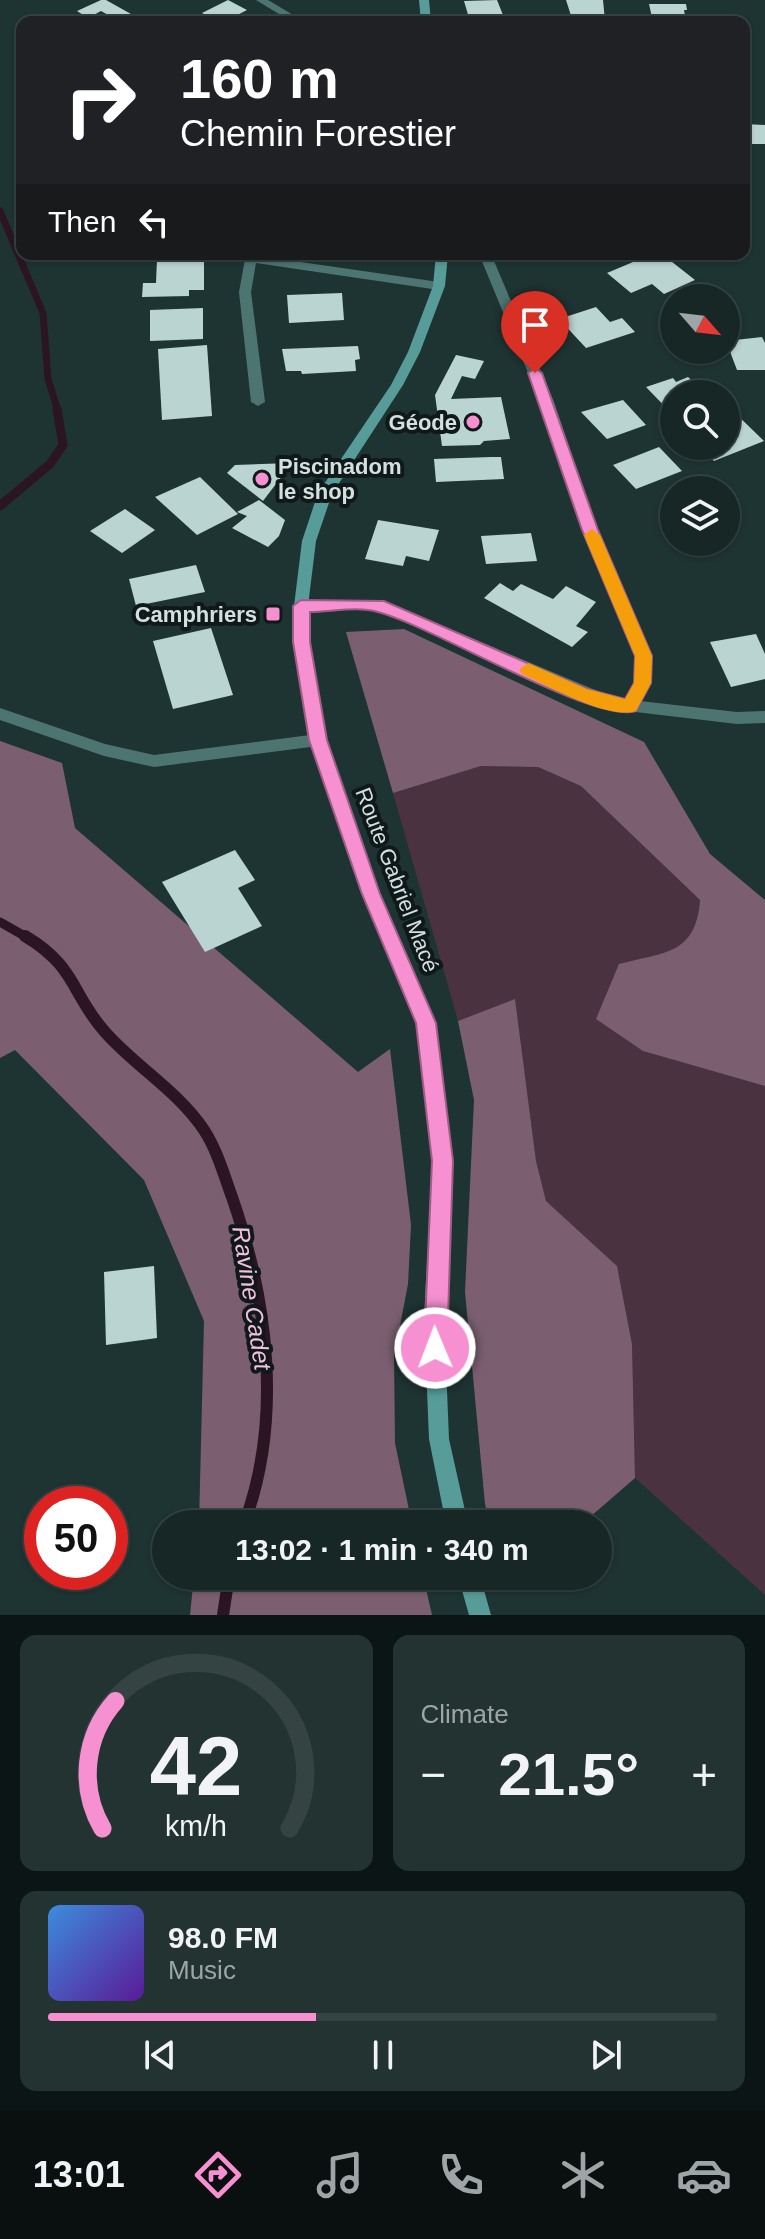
<!DOCTYPE html>
<html lang="en">
<head>
<meta charset="utf-8">
<style>
  :root { --surface:#162726; --page:#233332; --text:#f1f3f6; --muted:#9ea5a7; --line:#354443; --accent:#f690d0 }
  body { margin:0; font-family:Arial,sans-serif; background:var(--page); color:var(--text); height:100vh; display:flex; flex-direction:column; font-size:30px; white-space:nowrap }
  * { box-sizing:border-box; margin:0 }
  p { font-size:26px; color:var(--muted) }
  .icon { flex:none; width:44px; height:44px; fill:none; stroke:currentColor; stroke-width:2; stroke-linecap:round; stroke-linejoin:round }
  .map { position:relative; height:1615px; overflow:hidden }
  .side { display:flex; flex-direction:column; gap:20px; padding:20px; background:#0c1515; flex:1 }
  .side>* { flex:none }
  .top-card { position:absolute; left:16px; top:16px; width:734px; height:244px; border-radius:16px; box-shadow:0 2px 6px #0004,0 0 0 2px var(--line); background:#202124; color:#fff; overflow:hidden }
  .needle { width:52px; rotate:118deg }
  .controls { position:absolute; left:660px; top:284px; display:grid; gap:16px }
  .controls a { display:grid; place-items:center; width:80px; height:80px; border-radius:50%; background:var(--surface); box-shadow:0 2px 6px #0004,0 0 0 2px var(--line); font-size:40px }
  .speed { position:absolute; left:24px; top:1486px; display:flex; gap:16px; font-size:40px; font-weight:700; text-align:center }
  .speed>* { display:grid; place-content:center; width:104px; height:104px; border-radius:50%; background:var(--surface); box-shadow:0 2px 6px #0004,0 0 0 2px var(--line); line-height:1 }
  .speed .limit { border:12px solid #d22; background:#fff; color:#111 }
  .pin { position:absolute; display:grid; place-items:center; width:68px; height:68px; color:#fff; margin:-82px -34px; border-radius:50% 50% 50% 0; rotate:-45deg; box-shadow:0 0 8px #0007 }
  .pin .icon { rotate:45deg }
  .me { position:absolute; width:88px; margin:-44px; rotate:359deg; stroke-linejoin:round; filter:drop-shadow(0 0 6px #0008) }
  .turn { display:flex; align-items:center; gap:28px; height:168px; padding:0 32px; font-size:36px }
  .turn .icon { width:104px; height:104px; stroke-width:2.5 }
  .turn b { display:block; font-size:56px; line-height:68px }
  .then { display:flex; align-items:center; height:76px; padding:0 32px; background:#0003; gap:16px; font-size:30px }
  .big { font-size:60px; font-weight:600; line-height:1.1 }
  .side .tile { flex:1; display:flex; flex-direction:column; justify-content:center; gap:12px; min-width:0; padding:0 28px; border-radius:16px; background:var(--page) }
  .side .dial { align-items:center; gap:0 }
  .dial svg { height:208px; overflow:visible; fill:none; stroke:var(--line); stroke-width:7; stroke-linecap:round; text-anchor:middle }
  .dial text { fill:var(--text); stroke:none }
  .song { display:flex; align-items:center; gap:24px }
  .cover { width:96px; height:96px; border-radius:12px; background:linear-gradient(135deg,hsl(210 70% 55%),hsl(270 70% 35%)) }
  .played { height:8px; border-radius:4px; background:linear-gradient(90deg,var(--accent) 40%,var(--line) 40%) }
  .keys { display:flex; justify-content:space-around; direction:ltr }
  .heat { display:flex; justify-content:space-between; align-items:center; font-size:44px; direction:ltr }
  .side .tiles { flex:1; display:grid; gap:20px; grid-template-columns:1fr 1fr }
  .tile:last-child { grid-column:span 2 }
  .trip { position:absolute; left:152px; top:1510px; width:460px; height:80px; border-radius:40px; background:var(--surface); box-shadow:0 2px 6px #0004,0 0 0 2px var(--line); font-weight:600; line-height:80px; text-align:center }
  .dock { display:flex; height:128px; justify-content:space-around; align-items:center; background:#09100f; color:var(--muted) }
  .dock .icon { width:56px; height:56px }
  .dock .active { color:var(--accent) }
  .dock b { font-size:36px; color:var(--text) }
  .map>svg:first-child { display:block }
  .green { fill:#4a3241 }
  .forest { fill:#7b5f70 }
  .lines { fill:none; stroke-linecap:round; stroke-linejoin:round }
  .stream-far2 { stroke:#2b1523; stroke-width:7 }
  .stream-far1 { stroke:#2b1523; stroke-width:9 }
  .stream { stroke:#2b1523; stroke-width:12 }
  .building { fill:#bad4d1 }
  .minor { fill:#4c7572; fill-rule:evenodd }
  .secondary { fill:#579c98; fill-rule:evenodd }
  .route { fill:#f690d0; stroke:#a05e87; stroke-width:2 }
  .slow { fill:#f59e0b }
  .poi-dot { fill:#f690d0; stroke:#101919; stroke-width:3 }
  .labels { text-anchor:middle; dominant-baseline:central; stroke-width:8; stroke-linejoin:round; paint-order:stroke }
  .poi-label { font-size:22px; font-weight:bold; fill:#d3e0df; stroke:#101919; text-anchor:end }
  .street-label { font-size:22px; fill:#d3e0df; stroke:#101919 }
  .water-label { font-size:24px; font-style:italic; fill:#f5c0e0; stroke:#101919 }
</style>
</head>
<body>
<div class="map">
<svg width="765" height="1615" viewBox="0 0 765 1615">
  <rect width="100%" height="100%" fill="#1e3432"/>
  <!-- green -->
  <path class="green" d="M481 766 538 767 581 786 700 900C696 956 664 952 619 964L643 1051 765 1086V1595L635 1478 632 1344 617 1266 546 1201 536 1161 515 1000 458 1021 393 793Z"/>
  <!-- forest -->
  <g class="forest">
    <path d="M404 629 644 742 710 854 765 900V1086L643 1051 596 1019 619 964C664 952 696 955 700 900L581 786 538 767 481 766 393 793 346 632Z"/>
    <polygon points="0,741 62,763 75,828 358,1072 390,1049 411,1225 408,1284 394,1357 395,1443 412,1524 199,1524 204,1321 144,1180 15,1050 0,1058"/>
    <polygon points="515,999 536,1161 546,1201 617,1266 632,1344 635,1478 582,1524 490,1524 485,1504 465,1292 474,1100 458,1021"/>
    <polygon points="194,1576 423,1576 432,1615 190,1615"/>
  </g>
  <g class="lines">
    <!-- stream-far2 -->
    <polyline class="stream-far2" points="0,211 43,313 48,379 58,411"/>
    <!-- stream-far1 -->
    <g class="stream-far1">
      <polyline points="0,506 50,464 63,445 57,409"/>
      <polyline points="0,922 28,938"/>
    </g>
    <!-- stream -->
    <g class="stream">
      <path d="M25 936C77 967 71 994 105 1032 136 1067 178 1091 204 1130 217 1150 224 1175 232 1197 268 1301 283 1419 244 1524"/>
      <polyline points="223,1615 229,1576"/>
    </g>
  </g>
  <!-- building -->
  <g class="building">
    <polygon points="101,0 106,0 131,14 117,20 101,11 88,18 77,11"/>
    <polygon points="228,0 247,10 224,22 209,22 214,19 202,13"/>
    <polygon points="497,0 503,15 469,18 464,1"/>
    <polygon points="566,0 603,0 605,21 573,22"/>
    <polygon points="649,4 686,4 687,10 684,10 686,22 653,22"/>
    <polygon points="744,124 765,125 765,144 744,144"/>
    <polygon points="652,254 662,254 695,280 664,294 652,284 631,293 607,273"/>
    <polygon points="204,257 204,290 189,290 189,296 142,297 143,283 156,283 157,259"/>
    <polygon points="342,293 344,320 289,323 287,295"/>
    <polygon points="596,307 610,322 622,318 635,332 586,348 559,319"/>
    <polygon points="203,308 203,339 150,341 150,310"/>
    <polygon points="762,337 765,343 765,370 737,370 726,341"/>
    <polygon points="207,345 212,416 162,420 158,349"/>
    <polygon points="358,346 360,359 355,360 356,371 302,374 301,371 286,371 282,349"/>
    <polygon points="456,355 484,361 475,379 462,376 451,399 501,397 510,439 484,441 480,445 442,446 435,395"/>
    <polygon points="688,377 704,392 714,389 719,394 674,394 674,416 646,387 673,378 676,382"/>
    <polygon points="623,400 646,425 607,439 581,412"/>
    <polygon points="731,409 764,441 714,461 699,446 726,446 726,412"/>
    <polygon points="659,447 682,471 636,489 613,465"/>
    <polygon points="491,457 501,457 504,479 436,482 434,459"/>
    <polygon points="292,463 263,501 227,473 235,465"/>
    <polygon points="200,477 238,514 197,535 155,497"/>
    <polygon points="259,500 285,520 279,536 268,547 232,528 247,516 237,512"/>
    <polygon points="125,509 155,530 122,553 90,531"/>
    <polygon points="378,520 439,530 429,561 406,556 403,566 365,559"/>
    <polygon points="531,533 537,561 486,564 481,536"/>
    <polygon points="196,565 205,592 136,606 129,579"/>
    <polygon points="500,583 513,591 521,584 553,599 566,586 596,602 576,626 588,632 572,647 484,598"/>
    <polygon points="211,628 233,695 173,709 153,641"/>
    <polygon points="756,634 765,654 765,679 731,687 710,642"/>
    <polygon points="235,850 255,880 238,888 262,926 205,952 162,882"/>
    <polygon points="154,1266 157,1338 106,1345 104,1272"/>
  </g>
  <g class="lines">
    <!-- minor -->
    <g class="minor">
      <polygon points="256,0 268,0 305,22 292,22"/>
      <polygon points="246,254 439,282 445,286 439,290 256,263 251,292 265,402 258,406 251,402 239,292"/>
      <polygon points="479,254 491,254 554,402 597,530 650,656 650,683 640,701 737,712 765,711 765,723 737,724 610,709 377,610 296,610 294,606 296,602 301,601 383,601 612,697 626,699 634,683 636,656 583,530 540,402"/>
      <polygon points="0,708 105,744 154,755 318,734 326,740 318,746 154,767 104,756 0,720"/>
    </g>
    <!-- secondary -->
    <g class="secondary">
      <polygon points="419,0 429,0 431,22 421,22"/>
      <polygon points="436,254 448,254 445,286 420,352 403,385 332,494 316,541 308,606 309,642 326,740 379,894 435,1023 451,1161 444,1317 449,1439 468,1524 446,1524 429,1439 424,1317 433,1161 417,1023 363,894 310,740 295,642 294,606 302,541 318,493 391,385 408,352 433,286"/>
      <polygon points="458,1576 480,1576 491,1615 469,1615"/>
    </g>
  </g>
  <!-- route -->
  <path class="route" d="M535 368 542 373 598 530 652 656 651 683 636 711C594 724 430 625 378 612 358 606 330 612 310 612V642L327 740 380 894 436 1023 453 1161 447 1348 443 1355 435 1359 427 1355 424 1348 432 1161 416 1023 362 894 309 740 293 642V606L301 600 384 601 587 689 625 699 634 683 635 656 582 530 528 373Z"/>
  <!-- slow -->
  <path class="slow" d="M592 529 600 535 652 656 651 683 636 711C607 720 549 686 522 674L519 670 528 663 587 689 625 699 634 683 635 656 584 535Z"/>
  <!-- markers -->
  <g class="poi-dot">
    <circle cx="473" cy="422" r="8"/>
    <circle cx="262" cy="479" r="8"/>
    <rect x="265" y="606" width="16" height="16" rx="4"/>
  </g>
  <g class="labels">
    <!-- poi labels -->
    <g class="poi-label">
      <text x="457" y="422">Géode</text>
      <text x="278" y="466" text-anchor="start">Piscinadom<tspan x="278" dy="25">le shop</tspan></text>
      <text x="257" y="614">Camphriers</text>
    </g>
    <!-- street labels -->
    <g class="street-label">
      <text transform="translate(397 880) rotate(69)">Route Gabriel Macé</text>
    </g>
    <!-- water labels -->
    <g class="water-label">
      <text transform="translate(252 1298) rotate(81)">Ravine Cadet</text>
    </g>
  </g>
</svg>
<div class="controls">
<a><svg class="needle" viewBox="-14 -14 28 28"><path d="M0-13l5 13h-10z" fill="#e53935"/><path d="M0 13l5-13h-10z" fill="#9ea5a7"/></svg></a>
<a><svg class="icon" aria-label="search" viewBox="0 0 24 24"><circle cx="10" cy="10" r="6"/><path d="M15 15l6 6"/></svg></a>
<a><svg class="icon" aria-label="layers" viewBox="0 0 24 24"><path d="M12 4l9 5-9 5-9-5zM3 14l9 5 9-5"/></svg></a>
</div>
<div class="speed"><div class="limit">50</div></div>
<div class="pin" style="left:535px;top:373px;background:#d93025"><svg class="icon" aria-label="arrive" viewBox="0 0 24 24"><path d="M6 21V4h12l-3 4 3 4H6"/></svg></div>
<svg class="me" style="left:435px;top:1348px" viewBox="-20 -20 40 40"><circle r="17" fill="#f690d0" stroke="#fff" stroke-width="3"/><path d="M0-11L8 9 0 5-8 9z" fill="#fff"/></svg>
<div class="trip">13:02 · 1 min · 340 m</div>
<div class="top-card">
<div class="turn"><svg class="icon" aria-label="right" viewBox="0 0 24 24"><path d="M7 20v-9h11M14 6l5 5-5 5"/></svg><div><b>160 m</b>Chemin Forestier</div></div>
<div class="then">Then<svg class="icon" aria-label="left" viewBox="0 0 24 24"><path d="M17 20v-9H6M10 6l-5 5 5 5"/></svg></div>
</div>
</div>
<section class="side">
<div class="tiles">
<div class="tile dial"><svg viewBox="0 0 100 80">
<path d="M14 69A42 42 0 1 1 86 69"/>
<path d="M14 69A42 42 0 0 1 19 20" stroke="#f690d0"/>
<text x="50" y="56" font-size="32" font-weight="700">42</text>
<text x="50" y="72" font-size="11">km/h</text>
</svg></div>
<div class="tile"><p>Climate</p>
<div class="heat"><a>−</a><b class="big">21.5°</b><a>+</a></div>
</div>
<div class="tile">
<div class="song"><i class="cover"></i><div><b>98.0 FM</b><p>Music</p></div></div>
<div class="played"></div>
<div class="keys"><svg class="icon" aria-label="previous" viewBox="0 0 24 24"><path d="M18 5L8 12l10 7zM5 5v14"/></svg><svg class="icon" aria-label="pause" viewBox="0 0 24 24"><path d="M8 5v14M16 5v14"/></svg><svg class="icon" aria-label="next" viewBox="0 0 24 24"><path d="M6 5l10 7-10 7zM19 5v14"/></svg></div>
</div>
</div>
</section>
<nav class="dock">
<b>13:01</b>
<svg class="icon active" aria-label="directions" viewBox="0 0 24 24"><path d="M12 3l9 9-9 9-9-9zM9 14v-3h6M13 9l2 2-2 2"/></svg>
<svg class="icon" aria-label="music" viewBox="0 0 24 24"><path d="M9 18V5l10-2v13"/><circle cx="6" cy="18" r="3"/><circle cx="16" cy="16" r="3"/></svg>
<svg class="icon" aria-label="phone" viewBox="0 0 24 24"><path d="M5 4h4l2 5-3 2q2 4 5 5l2-3 5 2v4C11 20 4 13 5 4z"/></svg>
<svg class="icon" aria-label="climate" viewBox="0 0 24 24"><path d="M12 3v18M4 7l16 10M4 17L20 7"/></svg>
<svg class="icon" aria-label="car" viewBox="0 0 24 24"><path d="M5 17H2v-5l4-1 3-4h7l3 4 3 1v5h-3M9 17h6M6 11h13"/><circle cx="7" cy="17" r="2"/><circle cx="17" cy="17" r="2"/></svg>
</nav>
</body>
</html>
